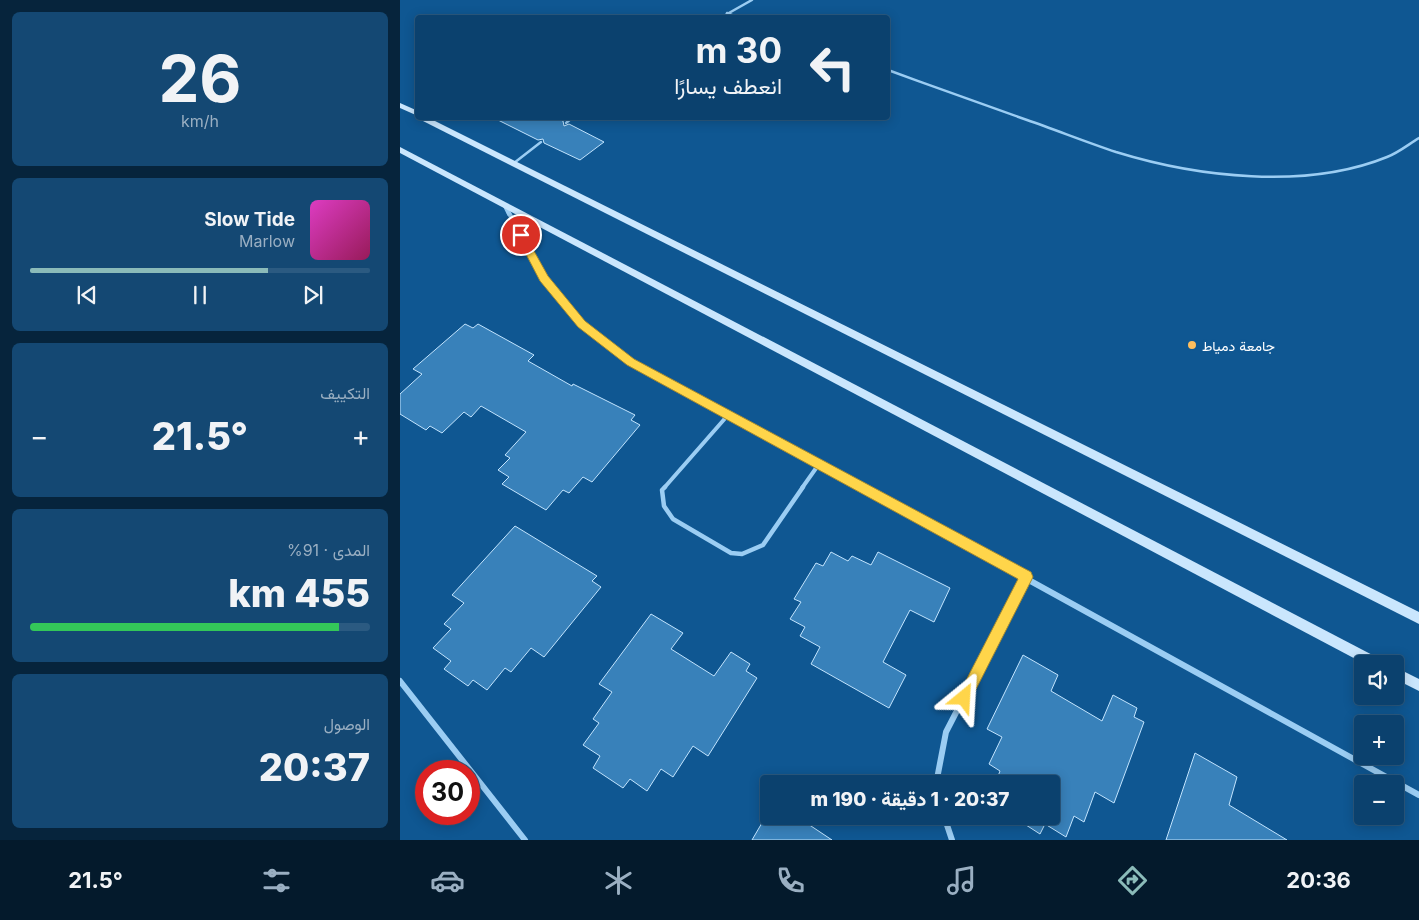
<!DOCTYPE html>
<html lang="ar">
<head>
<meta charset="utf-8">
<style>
  :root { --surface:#0b416e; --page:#144873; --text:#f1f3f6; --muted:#9aafc2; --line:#2b5a81; --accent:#8bbbb9 }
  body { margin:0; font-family:Inter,Vazirmatn,sans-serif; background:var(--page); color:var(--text); direction:rtl; height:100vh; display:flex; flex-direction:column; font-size:19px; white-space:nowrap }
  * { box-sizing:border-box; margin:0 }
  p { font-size:16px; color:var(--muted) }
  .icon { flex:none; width:28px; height:28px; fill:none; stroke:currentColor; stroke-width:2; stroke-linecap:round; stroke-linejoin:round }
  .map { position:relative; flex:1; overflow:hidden; direction:ltr }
  .drawer { display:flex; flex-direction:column; gap:12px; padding:12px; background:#06243c; width:400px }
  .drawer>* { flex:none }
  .banner { position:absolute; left:15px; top:15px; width:475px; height:105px; border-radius:5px; box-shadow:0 2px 12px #0003,0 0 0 1px var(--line); direction:rtl; background:#0b416e; color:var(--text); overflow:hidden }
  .buttons { position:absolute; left:954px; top:655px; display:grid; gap:10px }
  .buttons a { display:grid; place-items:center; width:50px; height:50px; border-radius:5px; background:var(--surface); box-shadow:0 2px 12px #0003,0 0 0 1px var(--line); font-size:25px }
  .speed { position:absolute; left:15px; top:760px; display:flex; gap:10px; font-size:25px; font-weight:700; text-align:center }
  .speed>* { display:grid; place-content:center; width:65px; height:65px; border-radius:50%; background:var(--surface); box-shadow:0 2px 12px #0003,0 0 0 1px var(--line); line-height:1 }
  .speed .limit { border:8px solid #d22; background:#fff; color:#111 }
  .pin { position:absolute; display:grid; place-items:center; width:42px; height:42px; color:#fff; margin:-21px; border:2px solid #fff; border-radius:50%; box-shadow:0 1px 5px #0007 }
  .me { position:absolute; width:55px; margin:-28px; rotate:27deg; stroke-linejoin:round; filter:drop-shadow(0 0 4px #0008) }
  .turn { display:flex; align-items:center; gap:18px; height:105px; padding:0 25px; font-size:22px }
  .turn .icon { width:65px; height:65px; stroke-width:2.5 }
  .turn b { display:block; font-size:35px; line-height:42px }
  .big { font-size:38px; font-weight:800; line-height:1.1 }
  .drawer .widget { flex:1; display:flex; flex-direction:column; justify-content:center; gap:8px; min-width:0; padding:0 18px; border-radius:8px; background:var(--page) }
  .drawer .dial { align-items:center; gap:0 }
  .dial b { font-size:65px; line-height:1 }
  .song { display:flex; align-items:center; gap:15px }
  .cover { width:60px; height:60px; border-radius:8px; background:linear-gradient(135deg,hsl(310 70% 55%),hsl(330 70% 35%)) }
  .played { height:5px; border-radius:2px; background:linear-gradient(90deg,var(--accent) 70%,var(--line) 70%) }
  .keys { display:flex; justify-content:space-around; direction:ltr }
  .heat { display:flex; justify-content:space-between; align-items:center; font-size:28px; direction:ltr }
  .charge { height:8px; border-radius:4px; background:linear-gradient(90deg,#34c759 91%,var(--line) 0) }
  .trip { position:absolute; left:360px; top:775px; width:300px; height:50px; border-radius:5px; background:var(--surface); box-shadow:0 2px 12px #0003,0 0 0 1px var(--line); font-weight:800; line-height:50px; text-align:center; direction:rtl }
  .dock { display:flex; height:80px; justify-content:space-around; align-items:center; background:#041a2c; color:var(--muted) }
  .dock .icon { width:35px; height:35px }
  .dock .on { color:var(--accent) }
  .dock b { font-size:22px; color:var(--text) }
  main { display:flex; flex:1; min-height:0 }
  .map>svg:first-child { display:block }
  .building { fill:#3881ba; stroke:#c2e4fe }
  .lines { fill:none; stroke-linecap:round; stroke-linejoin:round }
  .lane-far2 { stroke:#9bcdf3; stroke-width:2.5 }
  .lane-far1 { stroke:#9bcdf3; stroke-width:4 }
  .lane { stroke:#9bcdf3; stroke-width:4.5 }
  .street-far2 { stroke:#9bcdf3; stroke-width:4 }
  .street-far1 { stroke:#9bcdf3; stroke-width:4.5 }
  .street { stroke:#9bcdf3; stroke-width:6 }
  .secondary { fill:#cae6fd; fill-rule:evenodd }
  .route { fill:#ffd54a; stroke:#a68a30 }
  .poi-dot { fill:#ffbe5d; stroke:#0f5792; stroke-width:2 }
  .labels { text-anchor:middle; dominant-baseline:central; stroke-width:5; stroke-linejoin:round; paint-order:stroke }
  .poi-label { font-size:14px; fill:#fff; stroke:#0f5792; text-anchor:start }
</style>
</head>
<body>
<main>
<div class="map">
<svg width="1019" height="840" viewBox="0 0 1019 840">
  <rect width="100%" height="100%" fill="#0f5792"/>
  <!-- building -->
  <g class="building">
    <polygon points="94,118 155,118 163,121 164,126 169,124 204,142 180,160 144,143 143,139 138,140"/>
    <polygon points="65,324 73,328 78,324 134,355 128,361 172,386 173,384 235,415 231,420 240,425 192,482 183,477 169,493 163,490 146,510 102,484 109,477 98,470 110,458 105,455 126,432 81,406 71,417 64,412 42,433 30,426 26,430 0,414 0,394 22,374 13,369"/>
    <polygon points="115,526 197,576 192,581 201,587 144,657 131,648 111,672 105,668 87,690 73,680 68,686 44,669 51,661 33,648 51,629 44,624 64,603 52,595"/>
    <polygon points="431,552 448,561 452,556 471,565 478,552 550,588 534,622 510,610 498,633 483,662 506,675 489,708 411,664 420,647 400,636 405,627 390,619 401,602 394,599 416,563 423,566"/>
    <polygon points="251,614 283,633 271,649 314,676 331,652 350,664 346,671 357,678 308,756 293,746 273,777 261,769 247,791 230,779 223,788 193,768 200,756 183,745 199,723 193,719 212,692 199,684"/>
    <polygon points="623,655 658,675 651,691 702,721 713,695 737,708 734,717 744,722 714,803 695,792 684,822 674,816 666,837 645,824 640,834 612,816 651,816 651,784 595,784 600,771 589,764 602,737 587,729"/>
    <polygon points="795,753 837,777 829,805 887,840 766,840"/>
    <polygon points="366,816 396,816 432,840 352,840"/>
  </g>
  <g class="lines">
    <!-- lane-far2 -->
    <g class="lane-far2">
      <polyline points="327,13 339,18"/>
      <polyline points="320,18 352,0"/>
      <path d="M488 70C534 87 580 103 627 120 656 130 686 142 716 152 797 177 906 190 987 157 998 153 1009 144 1019 138"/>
      <polyline points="166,123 172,118"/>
      <polyline points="114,163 141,142"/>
    </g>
    <!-- lane-far1 -->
    <g class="lane-far1">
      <polyline points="264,488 328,415"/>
      <polyline points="402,488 419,464"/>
    </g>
    <!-- lane -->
    <polyline class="lane" points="265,487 262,490 264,506 273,519 331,553 342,554 363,545 403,487"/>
    <!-- street-far2 -->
    <polyline class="street-far2" points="105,206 109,214"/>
    <!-- street-far1 -->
    <polyline class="street-far1" points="109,213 144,279 181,324 230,362 463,488"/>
    <!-- street -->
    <g class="street">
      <polyline points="460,487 1019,795"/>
      <polyline points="0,681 125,840"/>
      <polyline points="536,784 546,732 626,577"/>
      <polyline points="544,816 552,840"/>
    </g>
    <!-- secondary -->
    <g class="secondary">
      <polygon points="0,103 18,111 18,116 0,108"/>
      <polygon points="21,118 29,118 1019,612 1019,624 21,120"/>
      <polygon points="0,147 982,660 984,664 965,664 0,153"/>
      <polygon points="995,667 1019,679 1019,691 995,679"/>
    </g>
  </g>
  <!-- route -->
  <polygon class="route" points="121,232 124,233 148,276 185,321 234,359 631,572 633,577 631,581 569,703 564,705 559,703 557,698 618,579 227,365 178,327 140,281 116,235"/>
  <!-- markers -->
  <circle class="poi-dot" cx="792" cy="345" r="5"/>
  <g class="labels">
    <!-- poi labels -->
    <g class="poi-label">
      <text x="802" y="345">جامعة دمياط</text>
    </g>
  </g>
</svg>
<div class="buttons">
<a><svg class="icon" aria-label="sound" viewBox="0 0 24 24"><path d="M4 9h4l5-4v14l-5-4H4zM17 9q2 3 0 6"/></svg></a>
<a>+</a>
<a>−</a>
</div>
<div class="speed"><div class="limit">30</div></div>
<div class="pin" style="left:121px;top:235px;background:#d93025"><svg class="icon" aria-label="arrive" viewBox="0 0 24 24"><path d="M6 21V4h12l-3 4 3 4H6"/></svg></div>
<svg class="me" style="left:564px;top:698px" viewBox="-20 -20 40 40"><path d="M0-17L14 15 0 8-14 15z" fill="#ffd54a" stroke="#fff" stroke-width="4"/></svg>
<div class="trip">20:37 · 1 دقيقة · 190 m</div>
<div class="banner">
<div class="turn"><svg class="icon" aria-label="left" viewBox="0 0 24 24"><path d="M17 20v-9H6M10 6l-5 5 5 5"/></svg><div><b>30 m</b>انعطف يسارًا</div></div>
</div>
</div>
<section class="drawer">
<div class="widget dial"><b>26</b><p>km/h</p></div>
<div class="widget">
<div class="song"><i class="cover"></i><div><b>Slow Tide</b><p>Marlow</p></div></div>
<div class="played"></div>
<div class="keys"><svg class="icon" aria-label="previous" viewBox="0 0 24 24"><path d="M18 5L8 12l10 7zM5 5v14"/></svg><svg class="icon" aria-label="pause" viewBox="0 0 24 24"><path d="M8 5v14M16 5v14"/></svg><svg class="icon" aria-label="next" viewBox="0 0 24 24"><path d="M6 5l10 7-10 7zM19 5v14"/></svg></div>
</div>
<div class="widget"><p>التكييف</p>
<div class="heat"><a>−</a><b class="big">21.5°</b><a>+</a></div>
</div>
<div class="widget"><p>المدى · 91%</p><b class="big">455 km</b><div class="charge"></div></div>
<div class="widget"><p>الوصول</p><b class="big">20:37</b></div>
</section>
</main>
<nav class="dock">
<b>20:36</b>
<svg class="icon on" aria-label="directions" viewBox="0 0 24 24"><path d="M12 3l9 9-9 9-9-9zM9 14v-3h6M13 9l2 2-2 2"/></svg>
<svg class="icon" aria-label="music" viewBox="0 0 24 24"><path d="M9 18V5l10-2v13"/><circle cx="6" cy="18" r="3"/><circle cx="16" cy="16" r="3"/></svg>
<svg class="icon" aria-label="phone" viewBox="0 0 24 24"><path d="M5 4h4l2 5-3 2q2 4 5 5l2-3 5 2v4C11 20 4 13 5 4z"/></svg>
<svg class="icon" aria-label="climate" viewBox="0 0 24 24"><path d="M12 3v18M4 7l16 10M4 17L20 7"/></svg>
<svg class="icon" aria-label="car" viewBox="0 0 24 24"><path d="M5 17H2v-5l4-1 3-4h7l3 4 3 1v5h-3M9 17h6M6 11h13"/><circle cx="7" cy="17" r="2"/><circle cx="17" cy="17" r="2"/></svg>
<svg class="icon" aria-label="filters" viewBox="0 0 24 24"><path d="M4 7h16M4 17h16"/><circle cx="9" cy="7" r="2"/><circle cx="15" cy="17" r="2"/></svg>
<b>21.5°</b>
</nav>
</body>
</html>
